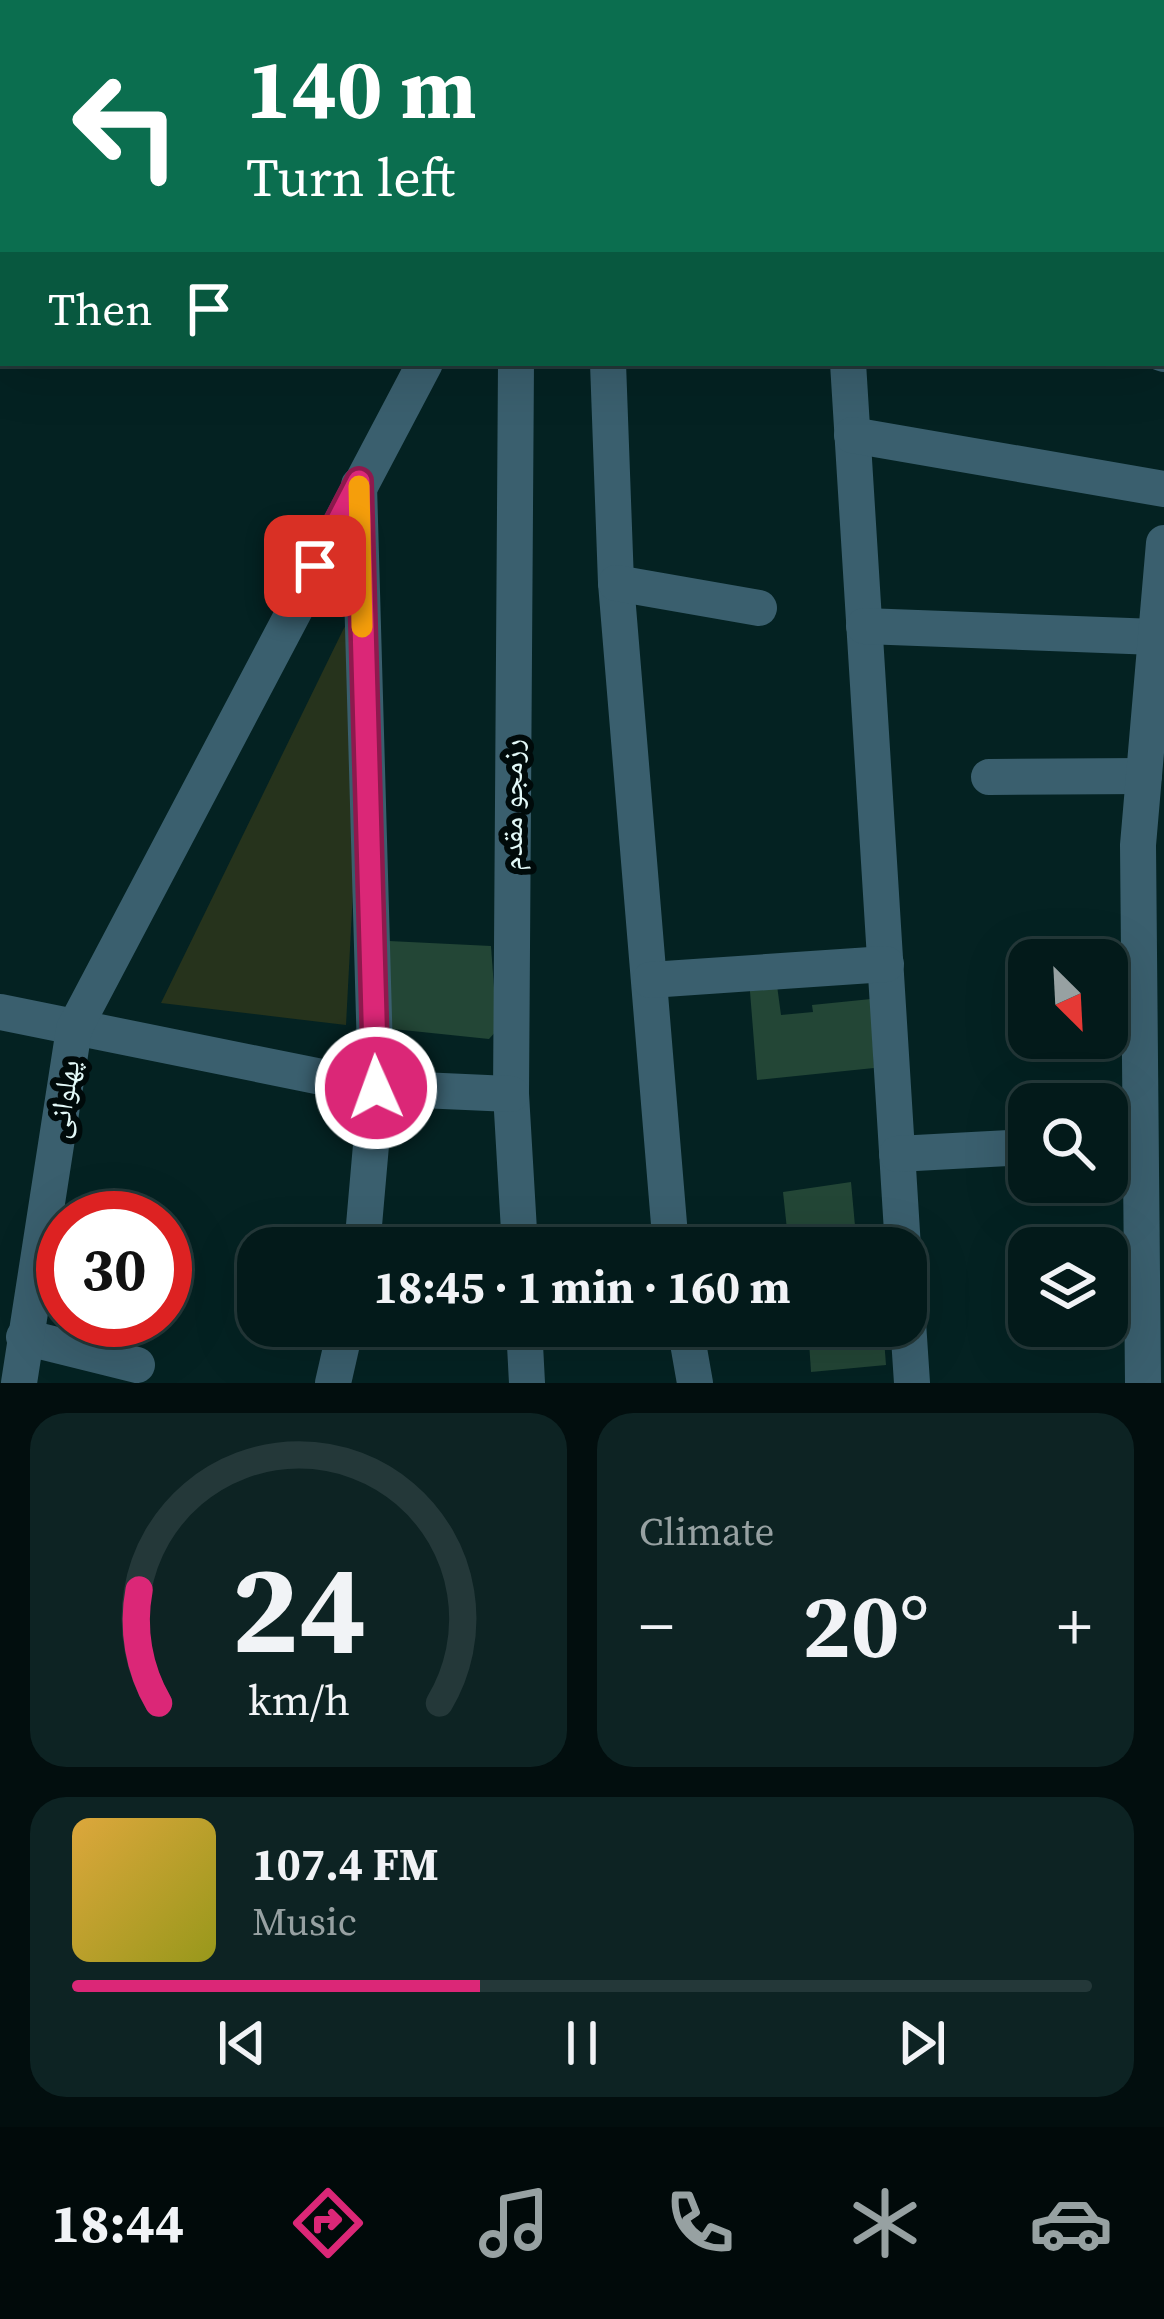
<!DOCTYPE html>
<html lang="en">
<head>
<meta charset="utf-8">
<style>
  :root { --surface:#031a1a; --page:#0d2323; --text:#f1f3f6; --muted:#97a1a2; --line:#243839; --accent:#db2777 }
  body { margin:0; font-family:"Source Serif 4","Noto Naskh Arabic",serif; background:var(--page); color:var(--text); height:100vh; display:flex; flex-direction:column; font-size:45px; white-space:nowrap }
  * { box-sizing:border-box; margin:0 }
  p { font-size:39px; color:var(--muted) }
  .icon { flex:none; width:66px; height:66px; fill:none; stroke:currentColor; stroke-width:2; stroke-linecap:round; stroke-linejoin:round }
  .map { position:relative; height:1383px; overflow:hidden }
  .side { display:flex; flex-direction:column; gap:30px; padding:30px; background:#020e0e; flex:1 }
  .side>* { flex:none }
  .top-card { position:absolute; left:0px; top:0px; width:1164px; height:366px; box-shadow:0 12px 48px #0002,0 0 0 3px var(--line); background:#0b6e4f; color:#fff; overflow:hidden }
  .needle { width:78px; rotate:156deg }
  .tools { position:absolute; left:1008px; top:939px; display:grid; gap:24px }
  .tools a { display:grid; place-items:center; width:120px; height:120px; border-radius:24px; background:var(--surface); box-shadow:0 12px 48px #0002,0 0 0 3px var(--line); font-size:60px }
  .speed { position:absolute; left:36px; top:1191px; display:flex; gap:24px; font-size:60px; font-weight:700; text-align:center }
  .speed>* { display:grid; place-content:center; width:156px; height:156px; border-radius:50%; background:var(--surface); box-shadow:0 12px 48px #0002,0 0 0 3px var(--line); line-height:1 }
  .speed .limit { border:18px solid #d22; background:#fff; color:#111 }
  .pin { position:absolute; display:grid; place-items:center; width:102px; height:102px; color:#fff; margin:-51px; border-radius:24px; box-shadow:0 6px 18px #0006 }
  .me { position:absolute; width:132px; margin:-66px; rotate:358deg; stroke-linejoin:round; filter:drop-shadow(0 0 9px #0008) }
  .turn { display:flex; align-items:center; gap:42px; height:252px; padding:0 48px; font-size:54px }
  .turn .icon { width:156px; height:156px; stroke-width:2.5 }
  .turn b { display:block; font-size:84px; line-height:102px }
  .then { display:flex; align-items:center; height:114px; padding:0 48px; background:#0003; gap:24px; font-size:45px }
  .big { font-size:90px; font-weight:700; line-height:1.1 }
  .side .card { flex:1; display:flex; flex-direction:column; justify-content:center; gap:18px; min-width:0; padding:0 42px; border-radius:36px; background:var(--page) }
  .side .dial { align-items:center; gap:0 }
  .dial svg { height:312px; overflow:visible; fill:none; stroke:var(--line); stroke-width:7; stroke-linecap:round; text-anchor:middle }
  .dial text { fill:var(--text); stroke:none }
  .song { display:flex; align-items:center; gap:36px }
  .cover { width:144px; height:144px; border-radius:18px; background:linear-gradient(135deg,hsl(40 70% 55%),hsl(60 70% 35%)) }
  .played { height:12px; border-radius:6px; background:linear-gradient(90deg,var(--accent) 40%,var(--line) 40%) }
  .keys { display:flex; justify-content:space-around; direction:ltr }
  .heat { display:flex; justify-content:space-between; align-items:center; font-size:66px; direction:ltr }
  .side .tiles { flex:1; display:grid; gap:30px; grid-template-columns:1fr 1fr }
  .card:last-child { grid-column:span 2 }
  .trip { position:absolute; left:237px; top:1227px; width:690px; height:120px; border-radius:36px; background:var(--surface); box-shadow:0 12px 48px #0002,0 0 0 3px var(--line); font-weight:700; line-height:120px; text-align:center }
  .tabs { display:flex; height:192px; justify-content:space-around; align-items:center; background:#010a0a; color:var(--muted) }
  .tabs .icon { width:84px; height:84px }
  .tabs .on { color:var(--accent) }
  .tabs b { font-size:54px; color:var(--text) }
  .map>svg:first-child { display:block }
  .green { fill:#26331c }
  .building { fill:#234636 }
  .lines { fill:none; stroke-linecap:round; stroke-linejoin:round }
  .minor { stroke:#3a5f6e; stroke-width:36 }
  .route-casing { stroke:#8e194d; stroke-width:30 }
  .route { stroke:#db2777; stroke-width:21 }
  .slow { stroke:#f59e0b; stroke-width:21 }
  .labels { text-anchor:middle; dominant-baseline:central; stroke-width:12; stroke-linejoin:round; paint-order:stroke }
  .street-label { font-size:30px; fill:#e3f9f8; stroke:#000a0a }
</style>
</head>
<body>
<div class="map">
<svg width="1164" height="1383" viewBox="0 0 1164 1383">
  <rect width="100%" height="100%" fill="#042222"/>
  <!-- green -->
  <polygon class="green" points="369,585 346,1025 161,1003 343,630"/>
  <!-- building -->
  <g class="building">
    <polygon points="389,941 491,946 497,1030 489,1039 393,1029 385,1016"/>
    <polygon points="776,978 781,1015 813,1012 812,1005 871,999 874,1068 757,1080 749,979"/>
    <polygon points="851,1182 857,1248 789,1248 783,1192"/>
    <polygon points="808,1326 883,1326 886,1365 811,1372"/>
  </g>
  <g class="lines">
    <!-- minor -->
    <g class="minor">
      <polyline points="999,0 1026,3"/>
      <polyline points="586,3 587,0"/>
      <polyline points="1161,18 1164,18"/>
      <polyline points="1161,159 1164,160"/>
      <polyline points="1161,353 1164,354"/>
      <polyline points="516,363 511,1094 520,1248"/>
      <polyline points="608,363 616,583 671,1248"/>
      <polyline points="848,363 903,1248"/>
      <polyline points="852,435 1164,489"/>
      <polyline points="359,485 376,1088 362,1248"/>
      <polyline points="616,583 759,608"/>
      <polyline points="864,626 1156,637"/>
      <polyline points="989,777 1144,776"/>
      <polyline points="650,980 886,964"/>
      <polyline points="0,1012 376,1088 511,1094"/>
      <polyline points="897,1154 1029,1147"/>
      <polyline points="906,1292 912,1383"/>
      <polyline points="524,1326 527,1383"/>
      <polyline points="685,1326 695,1383"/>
      <polyline points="24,1337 137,1365"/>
      <polyline points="19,1383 74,1029 425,363"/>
      <polyline points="333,1383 346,1326"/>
      <polyline points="1143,1383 1138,845 1164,543"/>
    </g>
  </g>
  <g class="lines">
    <!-- route casing -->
    <g class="route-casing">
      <polyline id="route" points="315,566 359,481 376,1088"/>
    </g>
    <!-- route -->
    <use href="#route" class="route"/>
    <!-- slow -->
    <polyline class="slow" points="359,486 362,627"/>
  </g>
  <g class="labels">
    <!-- street labels -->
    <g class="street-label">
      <text transform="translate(511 805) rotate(-90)">رزمجو مقدم</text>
      <text transform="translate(63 1099) rotate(-81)">پهلوانی</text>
    </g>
  </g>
</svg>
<div class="tools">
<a><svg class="needle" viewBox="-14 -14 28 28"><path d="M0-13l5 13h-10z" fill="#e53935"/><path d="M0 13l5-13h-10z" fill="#97a1a2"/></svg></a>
<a><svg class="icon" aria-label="search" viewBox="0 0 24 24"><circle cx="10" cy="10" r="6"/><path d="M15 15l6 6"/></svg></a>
<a><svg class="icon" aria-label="layers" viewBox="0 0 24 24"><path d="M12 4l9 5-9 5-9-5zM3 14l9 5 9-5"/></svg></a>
</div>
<div class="speed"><div class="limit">30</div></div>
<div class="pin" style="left:315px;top:566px;background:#d93025"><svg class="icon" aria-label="arrive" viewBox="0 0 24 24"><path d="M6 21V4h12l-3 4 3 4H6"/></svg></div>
<svg class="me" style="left:376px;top:1088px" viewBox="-20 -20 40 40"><circle r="17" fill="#db2777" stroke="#fff" stroke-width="3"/><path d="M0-11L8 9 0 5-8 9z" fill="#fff"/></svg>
<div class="trip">18:45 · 1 min · 160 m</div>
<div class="top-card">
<div class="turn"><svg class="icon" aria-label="left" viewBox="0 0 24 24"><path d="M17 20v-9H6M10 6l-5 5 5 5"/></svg><div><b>140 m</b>Turn left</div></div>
<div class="then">Then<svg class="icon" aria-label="arrive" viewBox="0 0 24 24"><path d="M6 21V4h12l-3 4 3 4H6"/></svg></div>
</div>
</div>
<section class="side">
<div class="tiles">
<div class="card dial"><svg viewBox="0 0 100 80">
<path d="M14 69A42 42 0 1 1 86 69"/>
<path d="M14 69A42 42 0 0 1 9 40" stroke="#db2777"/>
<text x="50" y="56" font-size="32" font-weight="700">24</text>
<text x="50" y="72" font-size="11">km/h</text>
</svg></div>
<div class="card"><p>Climate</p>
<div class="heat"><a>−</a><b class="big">20°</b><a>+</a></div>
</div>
<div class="card">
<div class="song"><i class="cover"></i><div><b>107.4 FM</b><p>Music</p></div></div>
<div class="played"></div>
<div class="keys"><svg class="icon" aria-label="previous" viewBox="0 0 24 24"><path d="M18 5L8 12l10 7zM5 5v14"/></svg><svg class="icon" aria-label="pause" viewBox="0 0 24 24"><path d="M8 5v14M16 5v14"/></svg><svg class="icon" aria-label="next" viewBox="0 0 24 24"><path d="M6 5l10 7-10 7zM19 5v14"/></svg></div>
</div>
</div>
</section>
<nav class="tabs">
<b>18:44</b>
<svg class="icon on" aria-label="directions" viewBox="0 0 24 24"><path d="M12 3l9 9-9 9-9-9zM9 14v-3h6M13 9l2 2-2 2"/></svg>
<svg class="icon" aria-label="music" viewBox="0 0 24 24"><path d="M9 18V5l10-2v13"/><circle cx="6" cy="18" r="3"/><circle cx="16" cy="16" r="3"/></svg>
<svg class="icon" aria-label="phone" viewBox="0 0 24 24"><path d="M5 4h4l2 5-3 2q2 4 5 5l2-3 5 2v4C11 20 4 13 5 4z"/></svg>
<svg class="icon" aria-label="climate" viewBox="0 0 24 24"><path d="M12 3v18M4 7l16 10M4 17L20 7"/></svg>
<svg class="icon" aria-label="car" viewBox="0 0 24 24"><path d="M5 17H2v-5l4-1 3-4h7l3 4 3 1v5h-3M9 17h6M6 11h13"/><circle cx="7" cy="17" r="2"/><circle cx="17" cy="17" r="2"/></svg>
</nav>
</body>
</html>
